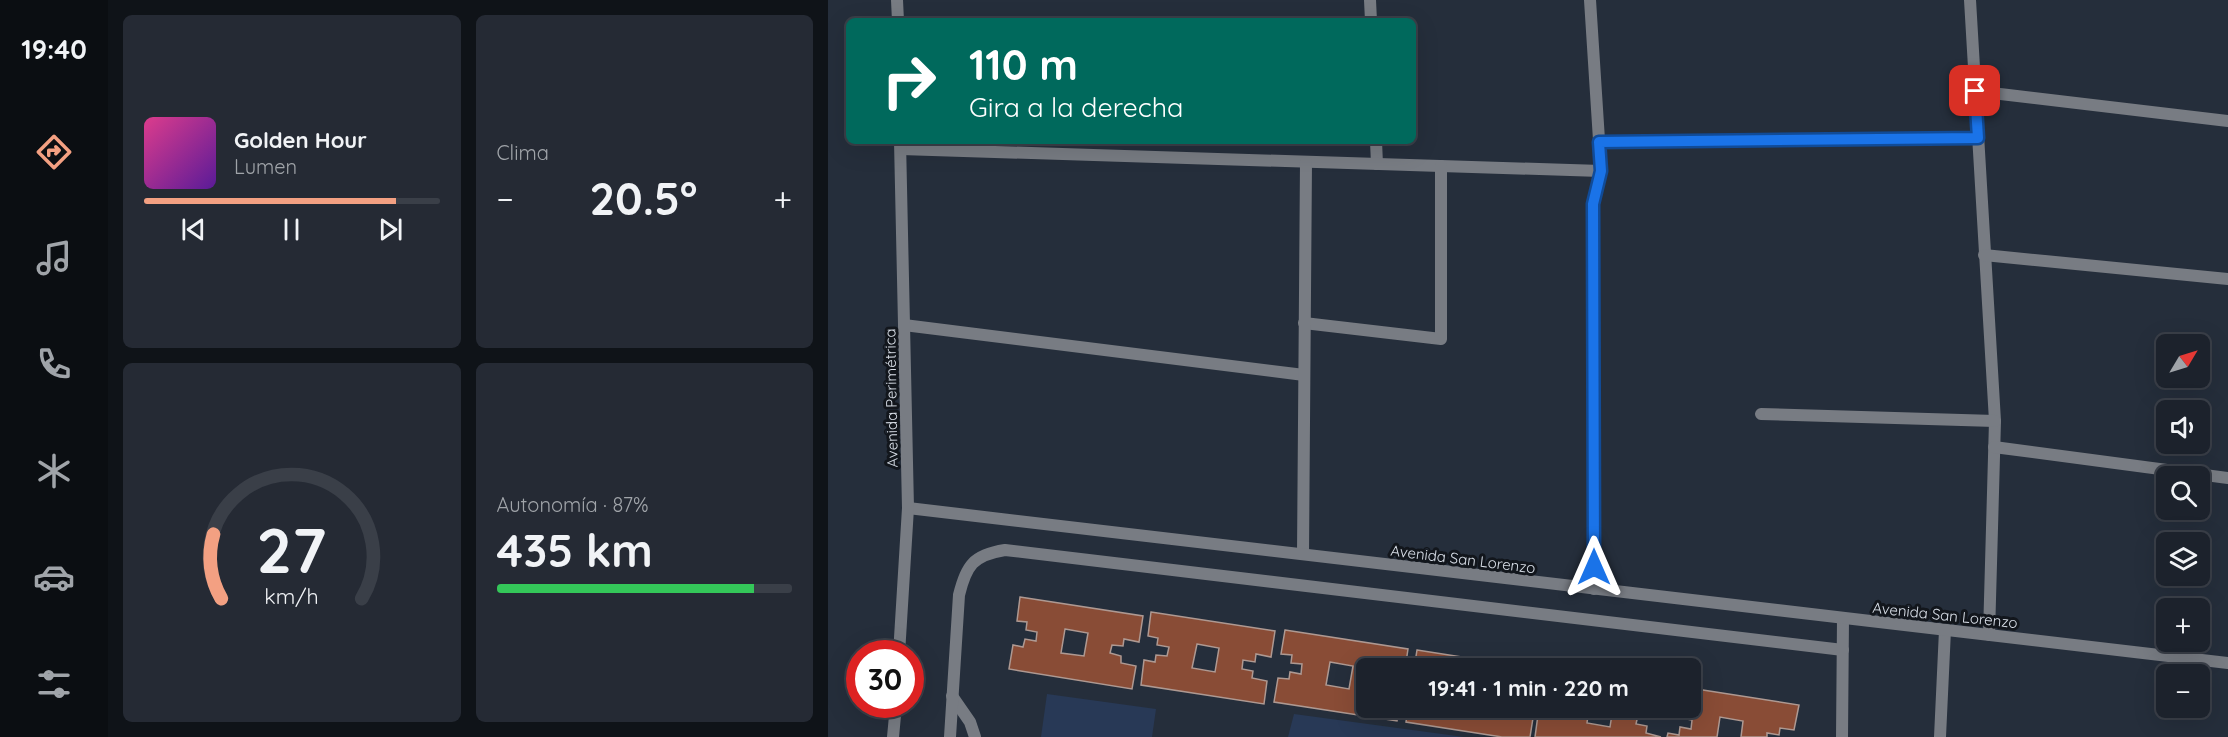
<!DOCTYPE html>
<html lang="es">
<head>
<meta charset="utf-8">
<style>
  :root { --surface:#1c222c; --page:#252a34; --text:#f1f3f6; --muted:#a0a4a9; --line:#3a3f48; --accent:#f3a082 }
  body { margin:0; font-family:Quicksand,sans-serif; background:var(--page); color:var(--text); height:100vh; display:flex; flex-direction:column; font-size:22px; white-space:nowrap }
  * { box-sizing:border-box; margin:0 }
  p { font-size:20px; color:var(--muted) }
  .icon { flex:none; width:33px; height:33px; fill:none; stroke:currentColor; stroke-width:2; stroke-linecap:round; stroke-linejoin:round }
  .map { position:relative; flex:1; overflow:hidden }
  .details { display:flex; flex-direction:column; gap:15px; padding:15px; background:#0f1318; width:720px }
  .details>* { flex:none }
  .top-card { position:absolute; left:18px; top:18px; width:570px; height:126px; border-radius:9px; box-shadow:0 6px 24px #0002,0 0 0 2px var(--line); background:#00695c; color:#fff; overflow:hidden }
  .needle { width:39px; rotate:52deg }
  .buttons { position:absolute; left:1328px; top:334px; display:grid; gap:12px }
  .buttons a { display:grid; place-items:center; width:54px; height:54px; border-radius:9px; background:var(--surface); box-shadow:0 6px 24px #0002,0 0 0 2px var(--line); font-size:30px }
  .speed { position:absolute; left:18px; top:640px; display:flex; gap:12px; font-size:30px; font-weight:700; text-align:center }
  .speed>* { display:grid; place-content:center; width:78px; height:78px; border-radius:50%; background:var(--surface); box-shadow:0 6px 24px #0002,0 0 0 2px var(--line); line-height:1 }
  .speed .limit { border:9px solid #d22; background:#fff; color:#111 }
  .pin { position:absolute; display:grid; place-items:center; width:51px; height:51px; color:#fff; margin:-26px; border-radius:12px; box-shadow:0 3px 9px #0006 }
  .me { position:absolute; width:66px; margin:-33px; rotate:0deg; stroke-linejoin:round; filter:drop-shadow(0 0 4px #0008) }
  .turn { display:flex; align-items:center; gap:21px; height:126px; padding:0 24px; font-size:27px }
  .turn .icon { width:78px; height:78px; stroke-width:2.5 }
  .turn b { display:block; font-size:42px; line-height:51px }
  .big { font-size:45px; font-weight:700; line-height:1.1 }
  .details .card { flex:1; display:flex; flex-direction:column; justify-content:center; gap:9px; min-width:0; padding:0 21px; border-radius:9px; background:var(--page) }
  .details .dial { align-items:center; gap:0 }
  .dial svg { height:156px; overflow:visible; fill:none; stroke:var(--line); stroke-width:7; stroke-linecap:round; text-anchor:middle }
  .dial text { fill:var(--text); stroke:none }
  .song { display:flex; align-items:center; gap:18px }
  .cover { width:72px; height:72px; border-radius:9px; background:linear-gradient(135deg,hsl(330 70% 55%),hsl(270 70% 35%)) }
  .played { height:6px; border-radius:3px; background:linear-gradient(90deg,var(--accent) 85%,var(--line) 85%) }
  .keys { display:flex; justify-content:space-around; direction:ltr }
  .heat { display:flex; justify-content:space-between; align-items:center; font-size:33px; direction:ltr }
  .charge { height:9px; border-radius:4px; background:linear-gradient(90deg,#34c759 87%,var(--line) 0) }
  .details .tiles { flex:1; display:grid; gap:15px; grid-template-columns:repeat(2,1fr) }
  .trip { position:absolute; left:528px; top:658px; width:345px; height:60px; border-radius:9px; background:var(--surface); box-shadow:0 6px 24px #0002,0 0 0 2px var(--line); font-weight:700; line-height:60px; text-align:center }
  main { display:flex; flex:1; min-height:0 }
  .dock { display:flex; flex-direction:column; width:108px; justify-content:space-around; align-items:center; background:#0b0e12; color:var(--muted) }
  .dock .icon { width:42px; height:42px }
  .dock .active { color:var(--accent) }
  .dock b { font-size:27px; color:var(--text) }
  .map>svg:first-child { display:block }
  .green { fill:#283956 }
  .building { fill:#894c36; stroke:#ae9992; stroke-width:1.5; fill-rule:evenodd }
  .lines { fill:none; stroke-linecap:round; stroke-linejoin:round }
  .service { stroke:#787c83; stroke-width:12 }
  .minor { stroke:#787c83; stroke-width:12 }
  .tertiary { stroke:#787c83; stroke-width:12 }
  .route-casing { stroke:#114b97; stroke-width:15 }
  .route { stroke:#1a73e8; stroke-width:10 }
  .labels { text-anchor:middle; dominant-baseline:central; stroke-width:6; stroke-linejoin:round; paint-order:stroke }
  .street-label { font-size:15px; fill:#dae0e9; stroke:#12161c }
</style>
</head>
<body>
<main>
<nav class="dock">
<b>19:40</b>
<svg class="icon active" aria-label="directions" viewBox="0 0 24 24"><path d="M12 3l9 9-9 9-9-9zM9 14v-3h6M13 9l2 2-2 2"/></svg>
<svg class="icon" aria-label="music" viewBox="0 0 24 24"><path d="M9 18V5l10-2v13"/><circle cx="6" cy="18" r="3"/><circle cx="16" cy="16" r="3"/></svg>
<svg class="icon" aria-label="phone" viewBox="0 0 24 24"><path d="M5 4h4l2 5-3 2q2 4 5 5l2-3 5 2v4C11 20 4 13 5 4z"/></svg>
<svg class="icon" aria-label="climate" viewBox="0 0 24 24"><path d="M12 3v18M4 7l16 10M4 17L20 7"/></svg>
<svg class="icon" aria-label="car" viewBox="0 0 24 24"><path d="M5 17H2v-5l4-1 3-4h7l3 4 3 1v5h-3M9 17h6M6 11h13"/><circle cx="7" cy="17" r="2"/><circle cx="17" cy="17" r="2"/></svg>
<svg class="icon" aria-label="filters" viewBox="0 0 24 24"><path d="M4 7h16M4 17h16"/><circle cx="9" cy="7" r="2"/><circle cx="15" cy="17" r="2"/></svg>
</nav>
<section class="details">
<div class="tiles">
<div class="card">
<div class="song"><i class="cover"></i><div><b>Golden Hour</b><p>Lumen</p></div></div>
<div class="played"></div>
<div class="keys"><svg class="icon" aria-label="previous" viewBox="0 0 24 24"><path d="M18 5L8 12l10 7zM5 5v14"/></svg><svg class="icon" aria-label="pause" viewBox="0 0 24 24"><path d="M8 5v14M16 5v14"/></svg><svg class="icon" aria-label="next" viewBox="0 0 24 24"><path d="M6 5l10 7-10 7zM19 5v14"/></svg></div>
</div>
<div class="card"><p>Clima</p>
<div class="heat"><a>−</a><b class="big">20.5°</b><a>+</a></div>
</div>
<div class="card dial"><svg viewBox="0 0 100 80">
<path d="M14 69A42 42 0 1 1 86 69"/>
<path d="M14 69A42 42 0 0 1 10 36" stroke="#f3a082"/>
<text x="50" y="56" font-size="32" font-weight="700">27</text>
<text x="50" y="72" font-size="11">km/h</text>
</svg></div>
<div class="card"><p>Autonomía · 87%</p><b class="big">435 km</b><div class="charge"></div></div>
</div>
</section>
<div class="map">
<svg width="1400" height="737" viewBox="0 0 1400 737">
  <rect width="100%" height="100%" fill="#252e3b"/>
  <!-- green -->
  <g class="green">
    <polygon points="219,694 328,709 324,737 213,737"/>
    <polygon points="466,714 636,737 460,737"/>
  </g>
  <!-- building -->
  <g class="building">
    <path d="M192 597 315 616 311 642 296 639 295 646 284 645 282 653 293 656V663L308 666 304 689 181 669 185 645 195 647 197 639 208 641 209 632 198 630 199 622 189 621ZM237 629 260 633 256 656 233 653Z"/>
    <path d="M323 612 447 631 443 657 428 654 427 662 415 660 414 669 425 671 424 678 439 681 436 704 313 685 316 660 327 662 328 655 339 656 341 647 329 645 330 638 320 636ZM369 644 391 648 387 672 364 668Z"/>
    <path d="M457 630 580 649 577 669H538V708H571L569 721 446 702 450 678 461 679 462 672 473 674 474 664 463 663 464 655 453 654ZM502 662 525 666 521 689 498 685Z"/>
    <polygon points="589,650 710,669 586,669"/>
    <polygon points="862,688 971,705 966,730 952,728 951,735 939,733 939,737 913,737 915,721 892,717 889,737 839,737 840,733 851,735 852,727 863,729 864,720 853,718 854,711 844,709 862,708"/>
    <polygon points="580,708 691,708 690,716 705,718 702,737 674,737 578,722"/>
    <polygon points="734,708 761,708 759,723 782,727 785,708 838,708 837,712 822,710 821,717 810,715 808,724 819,726 818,733 833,737 707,737 710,715 721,717 722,710 733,711"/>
  </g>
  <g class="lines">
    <!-- service -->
    <g class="service">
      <polyline points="124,696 142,722 147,737"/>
      <path d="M122 737 131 595C138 566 145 555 177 550L1015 650"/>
    </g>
    <!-- minor -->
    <g class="minor">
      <polyline points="542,0 543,21"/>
      <polyline points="762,0 773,171 765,204 766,589"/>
      <polyline points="1142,0 1167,421 1161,635"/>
      <polyline points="1147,91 1400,121"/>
      <polyline points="548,141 549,164"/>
      <polyline points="771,142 1150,138"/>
      <polyline points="73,149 773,171"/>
      <polyline points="1156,255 1400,279"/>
      <polyline points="476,323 613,339 613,166"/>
      <polyline points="76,325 476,375"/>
      <polyline points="933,414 1167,421"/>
      <polyline points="1166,447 1400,478"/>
      <polyline points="475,554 478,162"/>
      <polyline points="1014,737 1015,619"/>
      <polyline points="1112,737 1117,630"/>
    </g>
    <!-- tertiary -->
    <g class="tertiary">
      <polyline points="69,0 70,21"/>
      <polyline points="80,508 1400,663"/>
      <polyline points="71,654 80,508 72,141"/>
      <polyline points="65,737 68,705"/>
    </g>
  </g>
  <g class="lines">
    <!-- route casing -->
    <g class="route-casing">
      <polyline id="route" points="766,567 765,204 773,171 771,142 1150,138 1147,91"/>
    </g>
    <!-- route -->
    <use href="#route" class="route"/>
  </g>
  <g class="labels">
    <!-- street labels -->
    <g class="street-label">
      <text transform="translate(63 398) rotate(-91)">Avenida Perimétrica</text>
      <text transform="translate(635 559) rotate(7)">Avenida San Lorenzo</text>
      <text transform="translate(1117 615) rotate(6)">Avenida San Lorenzo</text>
    </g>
  </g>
</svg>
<div class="buttons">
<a><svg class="needle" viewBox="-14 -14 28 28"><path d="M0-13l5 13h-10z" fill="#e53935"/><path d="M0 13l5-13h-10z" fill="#a0a4a9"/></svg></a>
<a><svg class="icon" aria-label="sound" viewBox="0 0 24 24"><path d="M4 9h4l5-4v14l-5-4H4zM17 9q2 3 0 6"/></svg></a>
<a><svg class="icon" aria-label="search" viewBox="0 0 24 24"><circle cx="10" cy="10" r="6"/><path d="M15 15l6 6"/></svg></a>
<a><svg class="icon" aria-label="layers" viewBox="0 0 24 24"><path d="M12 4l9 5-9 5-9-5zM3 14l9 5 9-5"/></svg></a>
<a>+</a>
<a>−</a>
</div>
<div class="speed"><div class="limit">30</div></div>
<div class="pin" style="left:1147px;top:91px;background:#d93025"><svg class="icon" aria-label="arrive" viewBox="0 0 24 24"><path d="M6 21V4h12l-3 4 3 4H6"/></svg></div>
<svg class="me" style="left:766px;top:567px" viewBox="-20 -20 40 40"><path d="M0-17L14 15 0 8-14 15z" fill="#1a73e8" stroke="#fff" stroke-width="4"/></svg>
<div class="trip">19:41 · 1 min · 220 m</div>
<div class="top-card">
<div class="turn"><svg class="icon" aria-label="right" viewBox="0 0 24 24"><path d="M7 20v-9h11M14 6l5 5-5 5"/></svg><div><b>110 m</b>Gira a la derecha</div></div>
</div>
</div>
</main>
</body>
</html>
